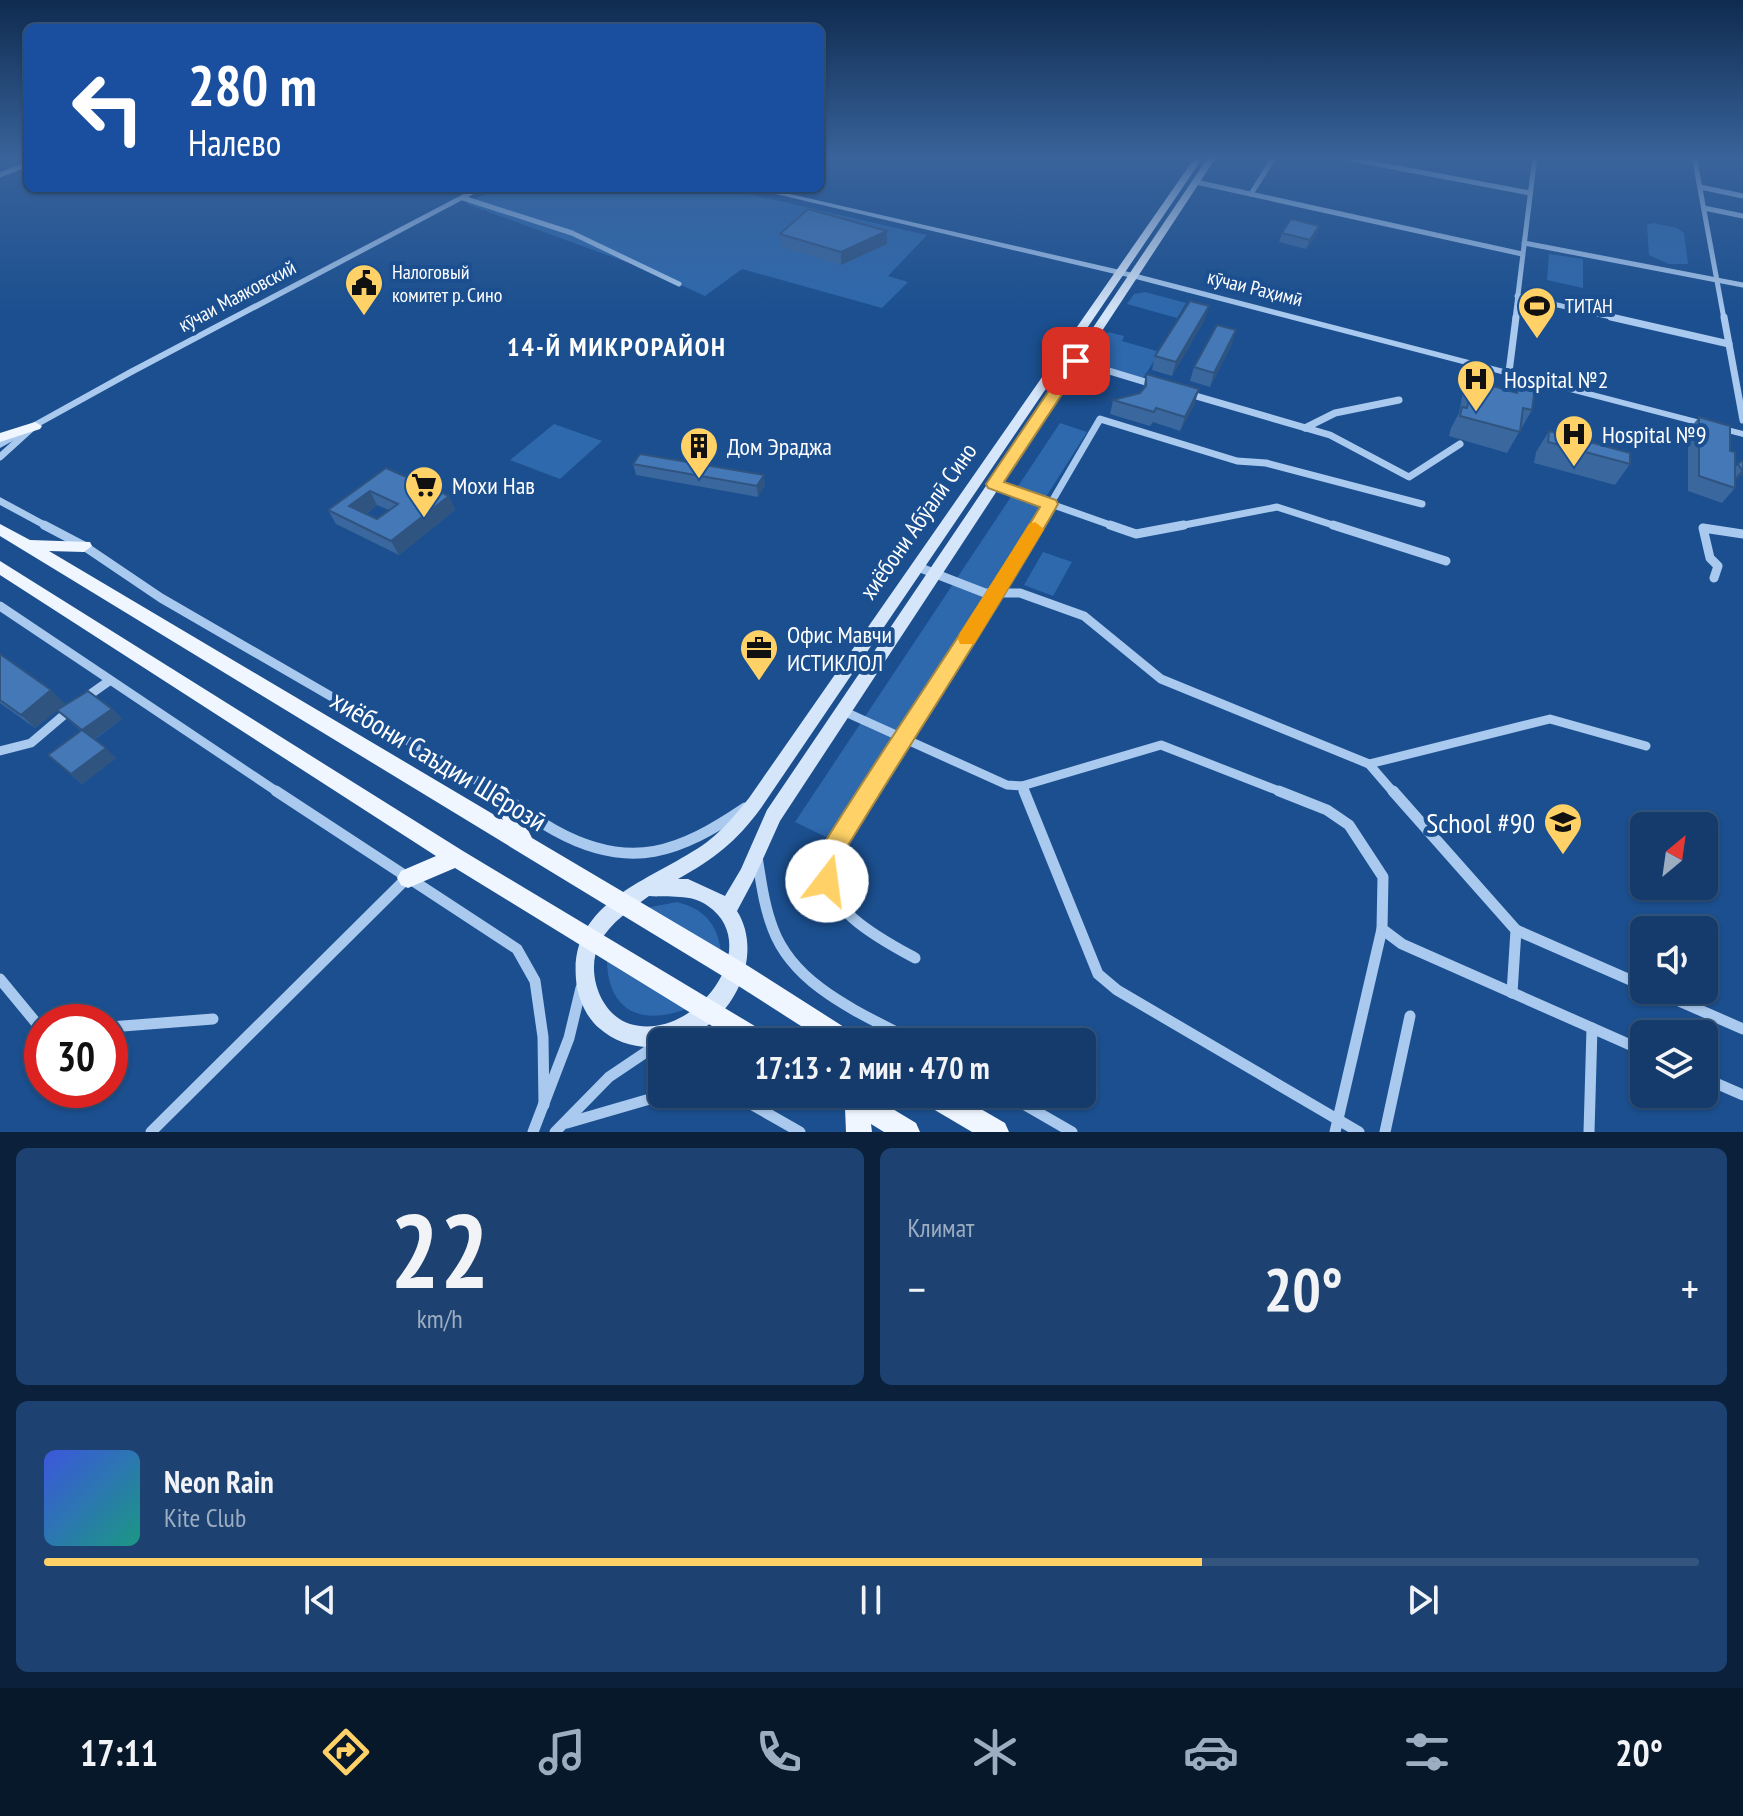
<!DOCTYPE html>
<html lang="ru">
<head>
<meta charset="utf-8">
<style>
  :root { --surface:#143b6b; --page:#1d4271; --text:#f1f3f6; --muted:#9dadc1; --line:#33557e; --accent:#ffd166 }
  body { margin:0; font-family:"PT Sans Narrow",sans-serif; background:var(--page); color:var(--text); height:100vh; display:flex; flex-direction:column; font-size:30px; white-space:nowrap }
  * { box-sizing:border-box; margin:0 }
  p { font-size:26px; color:var(--muted) }
  .icon { flex:none; width:44px; height:44px; fill:none; stroke:currentColor; stroke-width:2; stroke-linecap:round; stroke-linejoin:round }
  .map { position:relative; height:1132px; overflow:hidden }
  .panel { display:flex; flex-direction:column; gap:16px; padding:16px; background:#0b203b; flex:1 }
  .panel>* { flex:none }
  .guide { position:absolute; left:24px; top:24px; width:800px; height:168px; border-radius:12px; box-shadow:0 2px 6px #0004,0 0 0 2px var(--line); background:#1a4fa0; color:#fff; overflow:hidden }
  .needle { width:52px; rotate:29deg }
  .fabs { position:absolute; left:1630px; top:812px; display:grid; gap:16px }
  .fabs a { display:grid; place-items:center; width:88px; height:88px; border-radius:12px; background:var(--surface); box-shadow:0 2px 6px #0004,0 0 0 2px var(--line); font-size:40px }
  .speed { position:absolute; left:24px; top:1004px; display:flex; gap:16px; font-size:40px; font-weight:700; text-align:center }
  .speed>* { display:grid; place-content:center; width:104px; height:104px; border-radius:50%; background:var(--surface); box-shadow:0 2px 6px #0004,0 0 0 2px var(--line); line-height:1 }
  .speed .limit { border:12px solid #d22; background:#fff; color:#111 }
  .pin { position:absolute; display:grid; place-items:center; width:68px; height:68px; color:#fff; margin:-34px; border-radius:16px; box-shadow:0 4px 12px #0006 }
  .me { position:absolute; width:88px; margin:-44px; rotate:15deg; stroke-linejoin:round; filter:drop-shadow(0 0 6px #0008) }
  .turn { display:flex; align-items:center; gap:28px; height:168px; padding:0 32px; font-size:36px }
  .turn .icon { width:104px; height:104px; stroke-width:2.5 }
  .turn b { display:block; font-size:56px; line-height:68px }
  .big { font-size:60px; font-weight:700; line-height:1.1 }
  .panel .widget { flex:1; display:flex; flex-direction:column; justify-content:center; gap:12px; min-width:0; padding:0 28px; border-radius:12px; background:var(--page) }
  .panel .dial { align-items:center; gap:0 }
  .dial b { font-size:104px; line-height:1 }
  .song { display:flex; align-items:center; gap:24px }
  .cover { width:96px; height:96px; border-radius:12px; background:linear-gradient(135deg,hsl(230 70% 55%),hsl(170 70% 35%)) }
  .played { height:8px; border-radius:4px; background:linear-gradient(90deg,var(--accent) 70%,var(--line) 70%) }
  .keys { display:flex; justify-content:space-around; direction:ltr }
  .heat { display:flex; justify-content:space-between; align-items:center; font-size:44px; direction:ltr }
  .panel .tiles { flex:1; display:grid; gap:16px; grid-template-columns:1fr 1fr }
  .widget:last-child { grid-column:span 2 }
  .trip { position:absolute; left:648px; top:1028px; width:448px; height:80px; border-radius:12px; background:var(--surface); box-shadow:0 2px 6px #0004,0 0 0 2px var(--line); font-weight:700; line-height:80px; text-align:center }
  .dock { display:flex; height:128px; justify-content:space-around; align-items:center; background:#08182b; color:var(--muted) }
  .dock .icon { width:56px; height:56px }
  .dock .current { color:var(--accent) }
  .dock b { font-size:36px; color:var(--text) }
  .map>svg:first-child { display:block }
  .green { fill:#2e69ad }
  .lines { fill:none; stroke-linecap:round; stroke-linejoin:round }
  .minor-far3 { stroke:#a9c9ee; stroke-width:5 }
  .minor-far2 { stroke:#a9c9ee; stroke-width:7 }
  .minor-far1 { stroke:#a9c9ee; stroke-width:9 }
  .minor { stroke:#a9c9ee; stroke-width:11 }
  .tertiary { fill:#a9c9ee; fill-rule:evenodd }
  .secondary { fill:#d6e6fa; fill-rule:evenodd }
  .primary { fill:#f0f6ff; fill-rule:evenodd }
  .wall { fill:#3a679d; fill-rule:evenodd }
  .shaded-wall { fill:#305480 }
  .building { fill:#4478b7; stroke:#305480; stroke-width:2; fill-rule:evenodd }
  .route { fill:#ffd166; stroke:#a68842; stroke-width:2 }
  .slow { fill:#f59e0b }
  .labels { text-anchor:middle; dominant-baseline:central; stroke-width:8; stroke-linejoin:round; paint-order:stroke }
  .far-poi-label { font-size:20px; fill:#fff; stroke:#1b4f8f; text-anchor:start }
  .far-street-label { font-size:20px; fill:#fff; stroke:#1b4f8f }
  .poi-label { font-size:24px; fill:#fff; stroke:#1b4f8f; text-anchor:start }
  .street-label { font-size:24px; fill:#fff; stroke:#1b4f8f }
  .far-district-label { font-size:26px; font-weight:bold; letter-spacing:2px; fill:#fff; stroke:#1b4f8f }
  .near-street-label { font-size:28px; fill:#fff; stroke:#1b4f8f }
  .near-poi-label { font-size:28px; fill:#fff; stroke:#1b4f8f; text-anchor:end }
</style>
</head>
<body>
<div class="map">
<svg width="1743" height="1132" viewBox="0 0 1743 1132">
  <rect width="100%" height="100%" fill="#1b4f8f"/>
  <!-- green -->
  <g class="green">
    <polygon points="496,188 723,188 927,235 888,276 908,282 882,308 742,269 705,296 648,270 467,204"/>
    <polygon points="1653,223 1677,228 1684,233 1688,264 1669,264 1649,255 1647,225"/>
    <polygon points="1549,254 1583,259 1583,288 1547,280"/>
    <polygon points="1145,292 1186,303 1177,318 1127,304 1134,294"/>
    <polygon points="1108,332 1124,336 1122,341 1160,352 1143,378 1087,362"/>
    <polygon points="1060,423 1087,432 830,839 795,822"/>
    <polygon points="554,424 602,441 560,479 510,460"/>
    <polygon points="1043,552 1072,562 1053,596 1024,585"/>
    <path d="M677 902C704 909 718 924 721 953L646 908Z"/>
    <path d="M607 961 686 1009C641 1026 608 1011 607 961Z"/>
  </g>
  <g class="lines">
    <!-- minor-far3 -->
    <g class="minor-far3">
      <polyline points="1335,156 1530,193"/>
      <polyline points="1414,156 1424,156"/>
      <polyline points="1694,156 1724,319"/>
      <polyline points="0,175 28,164"/>
      <polyline points="1196,182 1522,254"/>
      <polyline points="1700,187 1743,196"/>
      <polyline points="1251,194 1275,156"/>
      <polyline points="463,198 572,233 679,284"/>
      <polyline points="1704,208 1743,216"/>
      <polyline points="1524,243 1743,285"/>
      <polyline points="1517,296 1620,319"/>
      <polyline points="1515,319 1535,156"/>
    </g>
    <!-- minor-far2 -->
    <g class="minor-far2">
      <polyline points="1611,317 1729,344"/>
      <polyline points="1724,317 1743,420"/>
      <polyline points="1076,361 1152,384"/>
      <polyline points="1509,372 1516,317"/>
      <polyline points="1189,394 1330,435 1409,477 1460,444"/>
      <polyline points="1305,428 1335,413 1399,400"/>
      <polyline points="0,457 32,428"/>
      <polyline points="994,484 1116,527"/>
      <polyline points="0,501 48,527"/>
      <polyline points="1037,527 1100,419 1237,461 1266,463 1422,504"/>
      <polyline points="1174,527 1277,507 1339,527"/>
    </g>
    <!-- minor-far1 -->
    <g class="minor-far1">
      <polyline points="44,525 84,546 161,598 498,793"/>
      <polyline points="1110,525 1136,534 1184,525"/>
      <polyline points="1333,525 1446,561"/>
      <polyline points="918,567 985,593 1020,593 1084,616 1161,679 1369,764 1550,719 1646,746"/>
      <polyline points="1714,578 1718,566 1710,558 1703,528 1743,534"/>
      <polyline points="0,606 279,793"/>
      <polyline points="85,698 109,681"/>
      <polyline points="843,711 1007,785 1022,786 1161,745 1284,793"/>
      <polyline points="0,751 31,743 71,709"/>
      <polyline points="1369,764 1394,793"/>
      <polyline points="1022,786 1025,793"/>
      <polyline points="867,793 998,593 1038,525"/>
    </g>
    <!-- minor -->
    <g class="minor">
      <polyline points="276,791 517,949 535,981 543,1037 544,1105"/>
      <path d="M494 791C515 803 534 819 556 831 631 872 680 852 745 808"/>
      <path d="M868 791C860 804 828 849 826 861 819 908 882 940 915 958"/>
      <polyline points="1024,791 1098,974 1117,990 1359,1132"/>
      <polyline points="1279,791 1327,810 1349,825 1383,877 1382,929 1402,944 1644,1051"/>
      <polyline points="1393,791 1516,930 1512,993"/>
      <path d="M757 857C761 881 764 906 773 929 795 988 864 1014 915 1042"/>
      <polyline points="1516,930 1644,986"/>
      <polyline points="0,979 42,1030"/>
      <polyline points="1654,990 1743,1029"/>
      <polyline points="110,1027 213,1019"/>
      <polyline points="1704,1078 1743,1095"/>
      <polyline points="719,1094 742,1099 800,1132"/>
      <polyline points="1006,1094 1072,1132"/>
      <polyline points="567,1123 667,1094"/>
      <polyline points="151,1132 406,879"/>
      <polyline points="533,1132 569,1038 581,988"/>
      <polyline points="555,1132 609,1077 661,1042"/>
      <polyline points="1335,1132 1382,929"/>
      <polyline points="1385,1132 1410,1016"/>
      <polyline points="1589,1132 1592,1028"/>
    </g>
    <!-- tertiary -->
    <g class="tertiary">
      <polygon points="167,188 178,188 184,191 180,193"/>
      <polygon points="475,188 485,188 134,374 0,448 0,441 128,370"/>
      <polygon points="750,188 764,188 1133,273 1743,431 1743,437 1132,278"/>
    </g>
    <!-- secondary -->
    <path class="secondary" d="M1196 156H1204L761 808C736 842 714 859 678 879H688L725 896 741 869 767 810 1209 156H1217L780 821 753 881 737 911C761 949 741 1004 704 1028 699 1031 692 1033 686 1036 678 1039 671 1042 662 1042V1046C640 1050 616 1043 599 1028 586 1017 577 997 576 979 569 899 655 880 707 842 723 830 736 814 749 798ZM649 896C669 898 691 893 708 906 766 946 694 1043 630 1024 599 1014 585 970 600 942 611 922 631 909 649 896Z"/>
    <!-- primary -->
    <g class="primary">
      <polygon points="35,422 42,426 40,429 0,442 0,433"/>
      <polygon points="0,524 30,540 90,542 92,546 84,552 49,551 503,820 490,794 493,788 500,785 507,788 532,838 745,964 855,1034 859,1042 826,1042 729,980 0,536"/>
      <polygon points="0,561 463,851 768,1034 772,1042 738,1042 455,868 408,888 401,885 397,878 401,871 436,856 0,575"/>
      <polygon points="833,1094 868,1094 916,1123 920,1132 884,1132 871,1124 872,1132 846,1132 845,1108 836,1103"/>
      <polygon points="920,1094 955,1094 1005,1123 1009,1132 972,1132 923,1103"/>
    </g>
  </g>
  <!-- wall -->
  <g class="wall">
    <polygon points="1319,226 1316,235 1306,249 1279,242 1282,233"/>
    <polygon points="780,234 887,244 841,265 781,247"/>
    <polygon points="1205,319 1172,376 1152,370 1155,356"/>
    <polygon points="1232,344 1210,387 1190,381 1194,367"/>
    <polygon points="1474,372 1489,385 1513,392 1518,383 1532,410 1507,453 1449,436 1451,428 1459,413 1463,392"/>
    <polygon points="1146,374 1195,403 1180,431 1153,422 1150,426 1110,414 1113,400 1140,393 1143,390"/>
    <polygon points="1699,417 1730,451 1735,467 1743,460 1743,474 1735,480 1735,488 1722,503 1688,491 1688,431"/>
    <polygon points="1549,431 1630,464 1615,485 1534,463 1536,452"/>
    <polygon points="633,464 765,485 758,497 636,475"/>
    <path d="M386 468 449 496 455 510 399 555 336 524 328 510ZM377 505 389 510 377 519 366 514Z"/>
    <polygon points="0,654 65,704 59,709 112,709 122,719 94,740 116,758 82,784 48,755 81,731 57,710 35,728 0,703"/>
  </g>
  <!-- shaded-wall -->
  <g class="shaded-wall">
    <polygon points="1319,226 1316,235 1306,249 1310,240"/>
    <polygon points="887,231 887,244 841,265 841,252"/>
    <polygon points="1209,306 1205,319 1172,376 1176,362"/>
    <polygon points="1236,330 1232,344 1210,387 1214,373"/>
    <polygon points="1199,389 1195,403 1180,431 1185,417"/>
    <polygon points="1743,469 1743,474 1730,484"/>
    <polygon points="764,475 765,485 758,497 757,486"/>
    <polygon points="370,491 377,505 357,520 349,506"/>
    <polygon points="449,496 455,510 399,555 391,541"/>
    <polygon points="51,690 65,704 35,728 21,715"/>
    <polygon points="112,709 122,719 93,740 82,730"/>
    <polygon points="106,748 116,758 82,784 71,774"/>
  </g>
  <!-- building -->
  <g class="building">
    <polygon points="808,209 887,231 841,252 780,234"/>
    <polygon points="1291,219 1319,226 1310,240 1282,233"/>
    <polygon points="1190,301 1209,306 1176,362 1155,356"/>
    <polygon points="1217,325 1236,330 1214,373 1194,367"/>
    <polygon points="1474,372 1491,376 1489,385 1517,393 1518,383 1535,387 1532,410 1523,408 1520,432 1460,416 1462,407 1467,408"/>
    <polygon points="1146,374 1199,389 1185,417 1156,408 1154,412 1113,400 1140,393 1146,386"/>
    <polygon points="1699,417 1730,426 1730,451 1735,452 1735,488 1699,476"/>
    <polygon points="1549,431 1630,453 1630,464 1548,442"/>
    <polygon points="640,454 764,475 757,486 633,464"/>
    <polygon points="1743,460 1743,469 1742,470 1738,464"/>
    <path d="M386 468 449 496 391 541 328 510ZM370 491 398 504 377 519 349 506Z"/>
    <polygon points="0,654 51,690 21,715 0,700"/>
    <polygon points="88,691 112,709 82,730 57,710"/>
    <polygon points="82,730 106,748 71,774 48,755"/>
  </g>
  <!-- sky -->
  <linearGradient id="sky" x2="0" y2="1"><stop stop-color="#0f2b4f"/><stop offset="0.5" stop-color="#39639b"/><stop offset="1" stop-color="#39639b" stop-opacity="0"/></linearGradient>
  <rect width="1743" height="315" fill="url(#sky)"/>
  <!-- route -->
  <path class="route" d="M1076 357 1084 361 1004 482 1056 500 1058 504C989 626 910 742 838 862L839 881 835 889 827 892 818 889 814 860 818 853C890 736 970 624 1040 507L988 488 986 484 1071 358Z"/>
  <!-- slow -->
  <polygon class="slow" points="1035,522 1044,529 974,644 960,644 958,639 960,633 1029,524"/>
  <!-- icons -->
  <defs>
    <g id="civic-pin" transform="scale(2)"><path d="M0 17L-7.5 6A9.5 9.5 0 1 1 7.5 6Z" fill="#ffd166" stroke="#1b4f8f"/><path d="M-.6-6.5H3V-4.5H.6V-3L4-1V1h2V6H-6V1h2V-1L-.6-3ZM-1.2 2.5V6h2.4V2.5Z" fill="#111"/></g>
    <g id="stadium-pin" transform="scale(2)"><path d="M0 17L-7.5 6A9.5 9.5 0 1 1 7.5 6Z" fill="#ffd166" stroke="#1b4f8f"/><path d="M0-5a6.5 5 0 1 0 0 10a6.5 5 0 1 0 0-10ZM-3.5-1.8h7v3.6h-7Z" fill="#111"/></g>
    <g id="hospital-pin" transform="scale(2)"><path d="M0 17L-7.5 6A9.5 9.5 0 1 1 7.5 6Z" fill="#ffd166" stroke="#1b4f8f"/><path d="M-5-5h3v3.5h4V-5h3V5h-3V1.5h-4V5h-3Z" fill="#111"/></g>
    <g id="building-pin" transform="scale(2)"><path d="M0 17L-7.5 6A9.5 9.5 0 1 1 7.5 6Z" fill="#ffd166" stroke="#1b4f8f"/><path d="M-4-6H4V6H1V3H-1V6H-4ZM-2.5-4.3h1.7v1.8h-1.7ZM.8-4.3h1.7v1.8H.8ZM-2.5-1h1.7V.8h-1.7ZM.8-1h1.7V.8H.8Z" fill="#111"/></g>
    <g id="supermarket-pin" transform="scale(2)"><path d="M0 17L-7.5 6A9.5 9.5 0 1 1 7.5 6Z" fill="#ffd166" stroke="#1b4f8f"/><path d="M-6-5.5h2.5l.6 2H6L4.5 2H-2.5L-4.4-4H-6ZM-1.5 3.2a1.3 1.3 0 1 0 .1 0ZM3 3.2a1.3 1.3 0 1 0 .1 0Z" fill="#111"/></g>
    <g id="office-pin" transform="scale(2)"><path d="M0 17L-7.5 6A9.5 9.5 0 1 1 7.5 6Z" fill="#ffd166" stroke="#1b4f8f"/><path d="M-6-3h4V-5.5h4V-3h4V5H-6ZM-1-4.5V-3h2v-1.5ZM-6 0V1H6V0Z" fill="#111"/></g>
    <g id="school-pin" transform="scale(2)"><path d="M0 17L-7.5 6A9.5 9.5 0 1 1 7.5 6Z" fill="#ffd166" stroke="#1b4f8f"/><path d="M0-5L7-2L0 1L-7-2ZM-4 1L0 2.5L4 1V4Q0 6-4 4Z" fill="#111"/></g>
  </defs>
  <g fill-rule="evenodd">
    <use href="#civic-pin" x="364" y="283"/>
    <use href="#stadium-pin" x="1537" y="306"/>
    <use href="#hospital-pin" x="1476" y="379"/>
    <use href="#hospital-pin" x="1574" y="434"/>
    <use href="#building-pin" x="699" y="446"/>
    <use href="#supermarket-pin" x="424" y="485"/>
    <use href="#office-pin" x="759" y="648"/>
    <use href="#school-pin" x="1563" y="822"/>
  </g>
  <g class="labels">
    <!-- far-poi labels -->
    <g class="far-poi-label">
      <text x="392" y="272">Налоговый<tspan x="392" dy="23">комитет р. Сино</tspan></text>
      <text x="1565" y="306">ТИТАН</text>
    </g>
    <!-- far-street labels -->
    <g class="far-street-label">
      <text transform="translate(1255 288) rotate(14)">кӯчаи Раҳимӣ</text>
      <text transform="translate(237 296) rotate(-28)">кӯчаи Маяковский</text>
    </g>
    <!-- poi labels -->
    <g class="poi-label">
      <text x="1504" y="379">Hospital №2</text>
      <text x="1602" y="434">Hospital №9</text>
      <text x="727" y="446">Дом Эраджа</text>
      <text x="452" y="485">Мохи Нав</text>
      <text x="787" y="634">Офис Мавчи<tspan x="787" dy="28">ИСТИКЛОЛ</tspan></text>
    </g>
    <!-- street labels -->
    <g class="street-label">
      <text transform="translate(918 521) rotate(-55)">хиёбони Абӯалӣ Сино</text>
    </g>
    <!-- far-district labels -->
    <g class="far-district-label">
      <text x="617" y="346">14-Й МИКРОРАЙОН</text>
    </g>
    <!-- near-street labels -->
    <g class="near-street-label">
      <text transform="translate(439 760) rotate(31)">хиёбони Саъдии Шерозӣ</text>
    </g>
    <!-- near-poi labels -->
    <g class="near-poi-label">
      <text x="1535" y="822">School #90</text>
    </g>
  </g>
</svg>
<div class="fabs">
<a><svg class="needle" viewBox="-14 -14 28 28"><path d="M0-13l5 13h-10z" fill="#e53935"/><path d="M0 13l5-13h-10z" fill="#9dadc1"/></svg></a>
<a><svg class="icon" aria-label="sound" viewBox="0 0 24 24"><path d="M4 9h4l5-4v14l-5-4H4zM17 9q2 3 0 6"/></svg></a>
<a><svg class="icon" aria-label="layers" viewBox="0 0 24 24"><path d="M12 4l9 5-9 5-9-5zM3 14l9 5 9-5"/></svg></a>
</div>
<div class="speed"><div class="limit">30</div></div>
<div class="pin" style="left:1076px;top:361px;background:#d93025"><svg class="icon" aria-label="arrive" viewBox="0 0 24 24"><path d="M6 21V4h12l-3 4 3 4H6"/></svg></div>
<svg class="me" style="left:827px;top:881px" viewBox="-20 -20 40 40"><circle r="19" fill="#fff"/><path d="M0-13L10 11 0 6-10 11z" fill="#ffd166"/></svg>
<div class="trip">17:13 · 2 мин · 470 m</div>
<div class="guide">
<div class="turn"><svg class="icon" aria-label="left" viewBox="0 0 24 24"><path d="M17 20v-9H6M10 6l-5 5 5 5"/></svg><div><b>280 m</b>Налево</div></div>
</div>
</div>
<section class="panel">
<div class="tiles">
<div class="widget dial"><b>22</b><p>km/h</p></div>
<div class="widget"><p>Климат</p>
<div class="heat"><a>−</a><b class="big">20°</b><a>+</a></div>
</div>
<div class="widget">
<div class="song"><i class="cover"></i><div><b>Neon Rain</b><p>Kite Club</p></div></div>
<div class="played"></div>
<div class="keys"><svg class="icon" aria-label="previous" viewBox="0 0 24 24"><path d="M18 5L8 12l10 7zM5 5v14"/></svg><svg class="icon" aria-label="pause" viewBox="0 0 24 24"><path d="M8 5v14M16 5v14"/></svg><svg class="icon" aria-label="next" viewBox="0 0 24 24"><path d="M6 5l10 7-10 7zM19 5v14"/></svg></div>
</div>
</div>
</section>
<nav class="dock">
<b>17:11</b>
<svg class="icon current" aria-label="directions" viewBox="0 0 24 24"><path d="M12 3l9 9-9 9-9-9zM9 14v-3h6M13 9l2 2-2 2"/></svg>
<svg class="icon" aria-label="music" viewBox="0 0 24 24"><path d="M9 18V5l10-2v13"/><circle cx="6" cy="18" r="3"/><circle cx="16" cy="16" r="3"/></svg>
<svg class="icon" aria-label="phone" viewBox="0 0 24 24"><path d="M5 4h4l2 5-3 2q2 4 5 5l2-3 5 2v4C11 20 4 13 5 4z"/></svg>
<svg class="icon" aria-label="climate" viewBox="0 0 24 24"><path d="M12 3v18M4 7l16 10M4 17L20 7"/></svg>
<svg class="icon" aria-label="car" viewBox="0 0 24 24"><path d="M5 17H2v-5l4-1 3-4h7l3 4 3 1v5h-3M9 17h6M6 11h13"/><circle cx="7" cy="17" r="2"/><circle cx="17" cy="17" r="2"/></svg>
<svg class="icon" aria-label="filters" viewBox="0 0 24 24"><path d="M4 7h16M4 17h16"/><circle cx="9" cy="7" r="2"/><circle cx="15" cy="17" r="2"/></svg>
<b>20°</b>
</nav>
</body>
</html>
